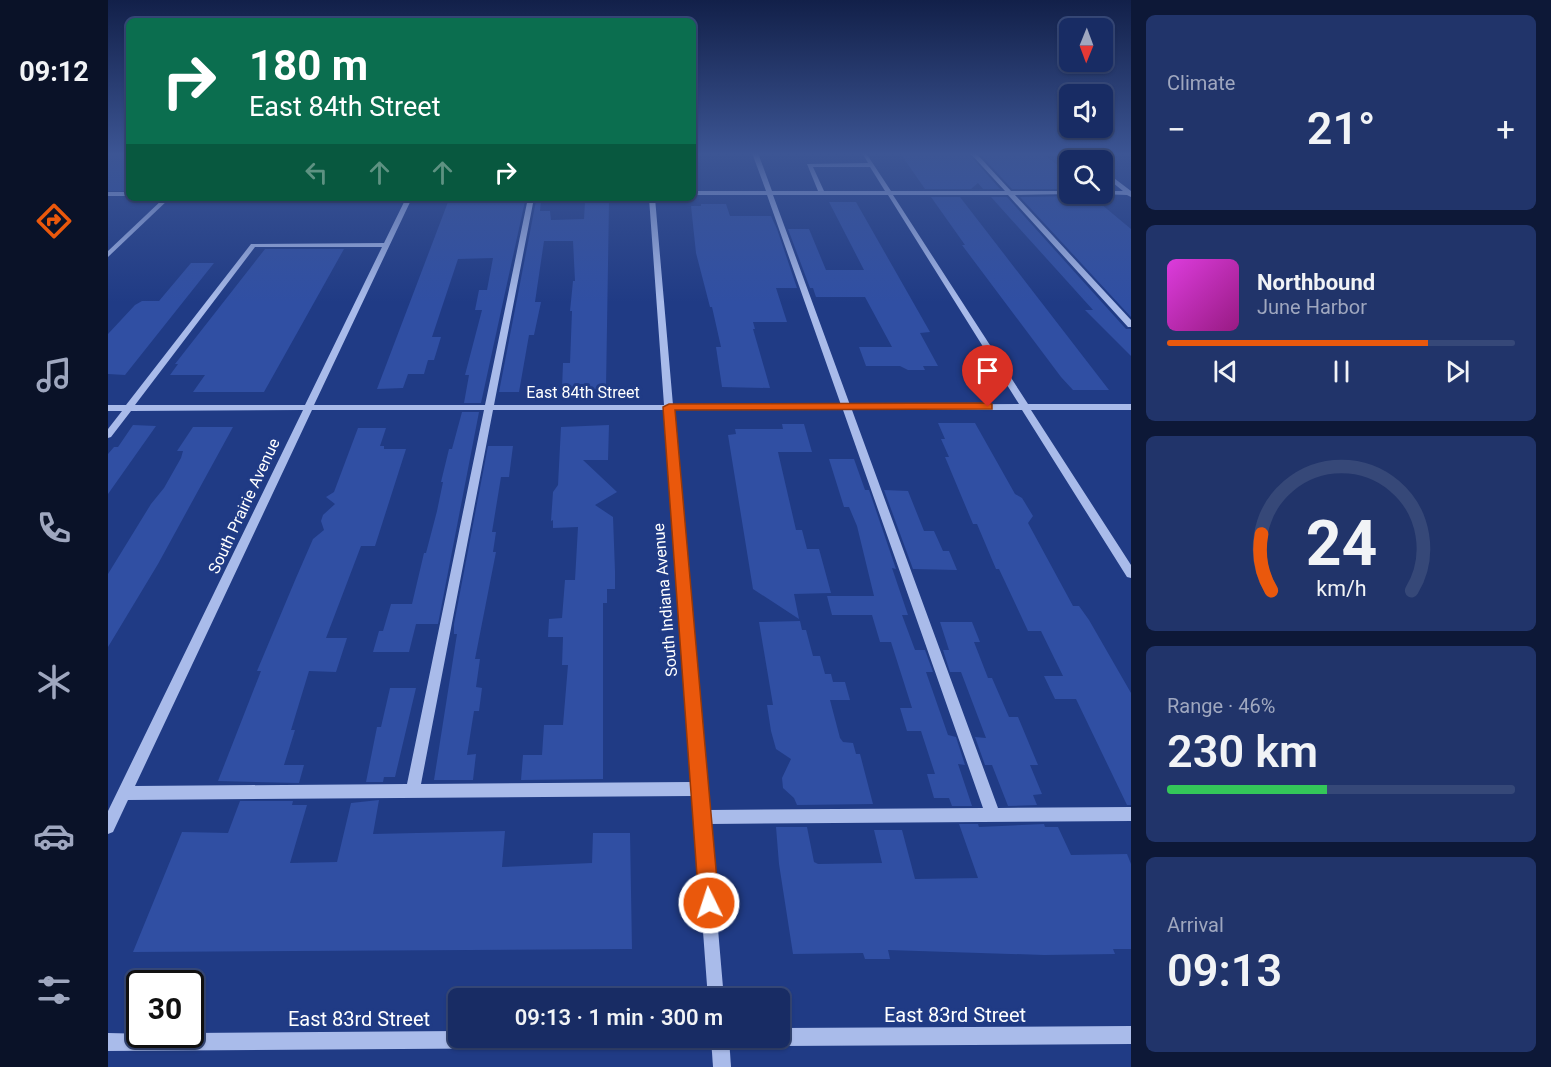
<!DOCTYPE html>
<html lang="en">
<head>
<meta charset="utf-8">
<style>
  :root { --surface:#182c64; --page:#21346a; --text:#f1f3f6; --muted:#9fa7bf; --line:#364878; --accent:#ea580c }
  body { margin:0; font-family:Roboto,sans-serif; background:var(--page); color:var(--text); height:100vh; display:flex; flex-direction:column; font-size:22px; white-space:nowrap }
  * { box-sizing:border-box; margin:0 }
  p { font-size:20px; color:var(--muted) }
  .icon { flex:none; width:33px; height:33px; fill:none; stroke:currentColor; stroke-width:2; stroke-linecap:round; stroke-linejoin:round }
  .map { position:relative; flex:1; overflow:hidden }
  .panel { display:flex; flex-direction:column; gap:15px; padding:15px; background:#0d1837; width:420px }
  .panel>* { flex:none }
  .top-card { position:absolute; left:18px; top:18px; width:570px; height:183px; border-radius:9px; box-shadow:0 2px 4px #0004,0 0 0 2px var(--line); background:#0b6e4f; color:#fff; overflow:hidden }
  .needle { width:39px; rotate:181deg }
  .fabs { position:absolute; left:951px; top:18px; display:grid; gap:12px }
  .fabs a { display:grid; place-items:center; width:54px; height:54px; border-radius:9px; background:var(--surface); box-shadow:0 2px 4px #0004,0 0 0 2px var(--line); font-size:30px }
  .speed { position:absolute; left:18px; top:970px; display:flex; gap:12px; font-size:30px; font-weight:700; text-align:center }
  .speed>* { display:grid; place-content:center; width:78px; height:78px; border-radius:50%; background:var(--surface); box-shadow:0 2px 4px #0004,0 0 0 2px var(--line); line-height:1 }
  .speed .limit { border:3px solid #111; border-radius:9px; background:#fff; color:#111 }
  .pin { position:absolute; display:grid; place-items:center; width:51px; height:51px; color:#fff; margin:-62px -26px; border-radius:50% 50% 50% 0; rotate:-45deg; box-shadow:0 0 6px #0007 }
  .pin .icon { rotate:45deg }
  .me { position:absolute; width:66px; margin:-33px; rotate:356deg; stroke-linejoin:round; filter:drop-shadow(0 0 4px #0008) }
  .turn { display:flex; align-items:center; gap:21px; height:126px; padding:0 24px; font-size:27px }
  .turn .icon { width:78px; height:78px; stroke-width:2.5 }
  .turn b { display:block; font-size:42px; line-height:51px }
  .lanes { display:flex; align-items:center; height:57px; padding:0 24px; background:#0003; justify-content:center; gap:30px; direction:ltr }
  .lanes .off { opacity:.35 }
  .big { font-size:45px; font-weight:600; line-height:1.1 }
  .panel .tile { flex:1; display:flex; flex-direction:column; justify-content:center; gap:9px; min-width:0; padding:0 21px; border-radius:9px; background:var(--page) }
  .panel .dial { align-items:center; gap:0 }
  .dial svg { height:156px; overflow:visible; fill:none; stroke:var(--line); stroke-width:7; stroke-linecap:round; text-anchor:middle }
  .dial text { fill:var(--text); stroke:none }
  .song { display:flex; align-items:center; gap:18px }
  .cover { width:72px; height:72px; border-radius:9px; background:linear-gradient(135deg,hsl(300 70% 55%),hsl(310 70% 35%)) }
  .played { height:6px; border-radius:3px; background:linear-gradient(90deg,var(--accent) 75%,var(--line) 75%) }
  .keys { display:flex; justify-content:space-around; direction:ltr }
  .heat { display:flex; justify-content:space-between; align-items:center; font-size:33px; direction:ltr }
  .charge { height:9px; border-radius:4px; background:linear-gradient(90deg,#34c759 46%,var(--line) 0) }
  .trip { position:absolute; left:340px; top:988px; width:342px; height:60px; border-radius:9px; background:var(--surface); box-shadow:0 2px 4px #0004,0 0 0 2px var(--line); font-weight:600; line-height:60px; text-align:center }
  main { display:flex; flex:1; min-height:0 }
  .tab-bar { display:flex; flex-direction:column; width:108px; justify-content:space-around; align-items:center; background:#0a1228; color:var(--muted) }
  .tab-bar .icon { width:42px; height:42px }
  .tab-bar .on { color:var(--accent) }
  .tab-bar b { font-size:27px; color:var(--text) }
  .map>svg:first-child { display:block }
  .green { fill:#2a4a9d }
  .building { fill:#304fa3 }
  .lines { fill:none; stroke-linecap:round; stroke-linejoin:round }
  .minor { fill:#a9bbea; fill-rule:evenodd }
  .route { fill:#ea580c; stroke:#983908; stroke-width:1.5 }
  .labels { text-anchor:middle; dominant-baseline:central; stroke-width:6; stroke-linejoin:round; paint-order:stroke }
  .street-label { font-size:16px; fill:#fff; stroke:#203b85 }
  .near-street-label { font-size:20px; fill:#fff; stroke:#203b85 }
</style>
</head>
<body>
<main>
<nav class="tab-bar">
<b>09:12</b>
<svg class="icon on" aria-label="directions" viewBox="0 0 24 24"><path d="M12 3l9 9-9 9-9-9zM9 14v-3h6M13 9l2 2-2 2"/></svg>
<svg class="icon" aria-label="music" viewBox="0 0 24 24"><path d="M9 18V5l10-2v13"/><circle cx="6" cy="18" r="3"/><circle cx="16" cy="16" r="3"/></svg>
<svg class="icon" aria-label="phone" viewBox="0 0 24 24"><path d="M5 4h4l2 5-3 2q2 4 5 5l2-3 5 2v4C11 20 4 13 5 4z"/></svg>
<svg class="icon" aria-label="climate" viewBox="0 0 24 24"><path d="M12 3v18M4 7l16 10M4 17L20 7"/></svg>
<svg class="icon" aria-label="car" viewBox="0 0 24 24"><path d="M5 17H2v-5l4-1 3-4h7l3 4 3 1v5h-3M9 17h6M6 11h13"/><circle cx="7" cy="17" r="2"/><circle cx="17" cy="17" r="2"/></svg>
<svg class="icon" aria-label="filters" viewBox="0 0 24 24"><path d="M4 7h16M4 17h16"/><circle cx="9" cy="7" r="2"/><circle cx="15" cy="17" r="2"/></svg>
</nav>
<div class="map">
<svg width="1023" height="1067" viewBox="0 0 1023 1067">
  <rect width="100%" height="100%" fill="#203b85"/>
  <!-- green -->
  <rect class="green" x="0" y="153" width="21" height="38"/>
  <!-- building -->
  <g class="building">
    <polygon points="792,153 860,153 892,189 875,189 870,183 863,189 817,189"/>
    <polygon points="871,153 934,153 956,170 954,170 962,177 962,189 904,189"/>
    <polygon points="967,194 981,194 1023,229 1023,317 912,197 965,196"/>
    <polygon points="823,197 852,197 1001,390 965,390 953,377 854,245 857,245"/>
    <polygon points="883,197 899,197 1018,329 1023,329 1023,356 977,310 985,310"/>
    <polygon points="417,201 373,403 356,403 361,375 357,375 374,310 367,310 371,290 379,290 385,258 350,259 324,337 333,337 326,360 320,360 316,374 300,374 295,388 269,389 340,202"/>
    <polygon points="428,201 433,201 432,211 442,211 443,220 476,219 477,202 501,202 498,389 454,389 455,363 462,363 464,311 462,311 465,281 467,281 465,241 436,241 427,302 433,302 426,335 421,335 411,392 391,392"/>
    <polygon points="721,202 748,202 822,332 812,333 830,366 815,366 817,370 800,370 792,366 758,366 751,347 784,347 757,297 708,297 705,288 702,288 680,229 701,229 718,270 756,270"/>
    <polygon points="593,204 618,204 622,216 663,216 669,229 689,288 668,288 679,322 645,322 647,329 645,329 662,388 614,387 608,347 613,347 604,307 602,307 588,253 583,206 593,206"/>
    <polygon points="157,249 236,249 156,392 85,392 97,375 62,375 70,364 67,364"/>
    <polygon points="83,263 106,263 17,375 0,374 0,334 27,305 34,301 51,301"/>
    <polygon points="354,412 371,412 330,624 308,624 301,652 265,652 271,631 275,631 283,604 304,604 316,553 318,553 329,511 335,482 333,482 341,449 344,449"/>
    <polygon points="830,423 867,423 907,494 914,498 925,516 920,523 965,606 971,606 981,620 1023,693 1023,805 1019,805 968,699 947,699 936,676 955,676 933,631 920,631 891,569 888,569 869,524 865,524 837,457 841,457 833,439 837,439"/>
    <polygon points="674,424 696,424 704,452 670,452 688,530 694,530 699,549 711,549 723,593 686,594 691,619 645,589 620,435 628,434 627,429 675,429"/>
    <polygon points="25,425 48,426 0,494 0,454 6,447 10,447"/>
    <polygon points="501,425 500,460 475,460 509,492 487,505 505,517 507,571 507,589 499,589 499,603 495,603 495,779 413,780 415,755 434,755 436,725 455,725 460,665 454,665 455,637 440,637 441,619 454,618 457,580 467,580 470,527 445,528 445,520 443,521 445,492 450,485 453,427"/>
    <polygon points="85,427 125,427 50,564 0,647 0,574 43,504 56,488 73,458 75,451 69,451"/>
    <polygon points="250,428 278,428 272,446 276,446 276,449 298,449 267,546 253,546 218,638 239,638 228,672 201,671 183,730 187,730 176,765 196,765 191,783 110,781 153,671 149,671 188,578 205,539 216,530 213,521 215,515 227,504 218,497 226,492"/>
    <polygon points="380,446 405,446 401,477 393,477 384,532 388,532 385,552 388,552 367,659 372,659 368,687 374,688 371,711 366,711 359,755 368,754 365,780 326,780 349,634 346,634 346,624"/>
    <polygon points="721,459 746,459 757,490 761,490 788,569 784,568 800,615 794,615 807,650 817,650 825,672 818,672 840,735 848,737 857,765 850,764 864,806 844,806 841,798 826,798 819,774 827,774 813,731 799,731 792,708 804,708 783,642 772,642 764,615 724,615 719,596 766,596 749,526 741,507 736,507"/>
    <polygon points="776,490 800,491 816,531 826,531 835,551 841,551 849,570 805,569"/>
    <polygon points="692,621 694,630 698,630 705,656 712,656 717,674 723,674 725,682 737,682 742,700 722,700 732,738 735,742 745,743 748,754 752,754 765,804 689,805 686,798 675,788 674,778 683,759 668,749 663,731 659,705 665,705 651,622"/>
    <polygon points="832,622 864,622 872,642 866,642 880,678 884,678 901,717 910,717 930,765 922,765 934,794 925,795 929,805 900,806 884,765 877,765 867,737 878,738 853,672 842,672 835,650 841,650"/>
    <polygon points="282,688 308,688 287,777 276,777 275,782 258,782 269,727 273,727"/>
    <polygon points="271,800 265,834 397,831 394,867 484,863 485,833 522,833 524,949 25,952 74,832 120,833 132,801 185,801 184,805 199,805 182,863 229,862 243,803"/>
    <polygon points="851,824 870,824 871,827 936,824 937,827 950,827 963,855 1019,854 1023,864 1023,949 1005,949 1007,954 936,955 780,950 782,959 757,959 755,953 685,954 671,864 668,827 699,827 706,862 710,864 774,863 766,830 794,830 807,879 870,878"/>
  </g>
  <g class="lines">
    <!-- minor -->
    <g class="minor">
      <path d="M644 153H650L664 191H710L699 164 760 163 754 153H758L783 191H897L862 153H868L903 191H962V194H965L907 195 1023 320V327H1020L900 195H785L920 404H1023V410H923L1023 565V578L1019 577 914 410H744L890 808 1023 807V821L601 824 616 999H600L585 796 20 800 5 832 0 834V811L195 410 23 411 3 437 0 438V429L14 411H0V405H18L143 244 276 243 298 198H304L206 405H377L420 198H426L386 405H556L541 198H547L565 405H733L659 195H585V191H658ZM705 167H762L777 191H716ZM665 195H780L911 404 742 405ZM147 247H274L197 405H27ZM204 410H376L299 784 27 786ZM385 410H557L584 782 313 784ZM565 410H735L875 808 600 810Z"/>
      <polygon points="970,153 976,153 985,160 979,160"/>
      <polygon points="994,169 1023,191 1023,197 1019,195 992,194 994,194 994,191 1015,191 994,174"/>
      <rect x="0" y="192" width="21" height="4"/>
      <polygon points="56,198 62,198 0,257 0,251"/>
      <polygon points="1023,1026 1023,1044 672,1046 666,1043 664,1038 672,1038 672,1028"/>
      <polygon points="351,1031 351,1038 583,1038 580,1044 574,1047 0,1051 0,1033 82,1035 82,1033"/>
      <polygon points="603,1038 621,1038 623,1067 605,1067"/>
    </g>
  </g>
  <!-- sky -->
  <linearGradient id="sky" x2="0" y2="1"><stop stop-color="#122049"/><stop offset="0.51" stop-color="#3c5594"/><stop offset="1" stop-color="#3c5594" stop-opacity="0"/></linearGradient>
  <rect width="1023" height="302" fill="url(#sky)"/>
  <!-- route -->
  <polygon class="route" points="880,403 884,404 884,409 567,410 611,903 608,910 601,913 594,910 591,903 555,407 561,404"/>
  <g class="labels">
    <!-- street labels -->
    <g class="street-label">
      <text x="475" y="392">East 84th Street</text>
      <text transform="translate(136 506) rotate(-65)">South Prairie Avenue</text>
      <text transform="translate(557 600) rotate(-95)">South Indiana Avenue</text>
    </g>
    <!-- near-street labels -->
    <g class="near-street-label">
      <text x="847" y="1015">East 83rd Street</text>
      <text x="251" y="1019">East 83rd Street</text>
    </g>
  </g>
</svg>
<div class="fabs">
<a><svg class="needle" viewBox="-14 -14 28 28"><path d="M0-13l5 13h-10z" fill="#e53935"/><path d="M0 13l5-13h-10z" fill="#9fa7bf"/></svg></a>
<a><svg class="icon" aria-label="sound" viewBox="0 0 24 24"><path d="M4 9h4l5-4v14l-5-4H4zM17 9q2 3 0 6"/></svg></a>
<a><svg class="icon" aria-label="search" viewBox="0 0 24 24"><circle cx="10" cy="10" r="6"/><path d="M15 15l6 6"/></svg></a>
</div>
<div class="speed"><div class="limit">30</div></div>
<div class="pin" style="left:880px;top:407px;background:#d93025"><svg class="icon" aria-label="arrive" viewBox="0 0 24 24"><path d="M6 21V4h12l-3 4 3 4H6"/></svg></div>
<svg class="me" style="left:601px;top:903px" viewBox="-20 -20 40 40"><circle r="17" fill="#ea580c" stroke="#fff" stroke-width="3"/><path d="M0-11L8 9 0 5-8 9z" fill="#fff"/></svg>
<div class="trip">09:13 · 1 min · 300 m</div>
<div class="top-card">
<div class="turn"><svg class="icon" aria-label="right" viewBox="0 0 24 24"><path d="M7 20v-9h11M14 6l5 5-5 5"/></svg><div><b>180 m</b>East 84th Street</div></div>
<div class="lanes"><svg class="icon off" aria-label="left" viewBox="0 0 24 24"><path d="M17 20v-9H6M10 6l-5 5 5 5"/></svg><svg class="icon off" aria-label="ahead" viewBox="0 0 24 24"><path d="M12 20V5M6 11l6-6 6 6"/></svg><svg class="icon off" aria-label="ahead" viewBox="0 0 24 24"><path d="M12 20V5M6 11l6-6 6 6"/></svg><svg class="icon" aria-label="right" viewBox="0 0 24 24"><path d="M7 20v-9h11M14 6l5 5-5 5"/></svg></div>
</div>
</div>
<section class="panel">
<div class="tile"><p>Climate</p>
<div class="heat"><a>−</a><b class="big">21°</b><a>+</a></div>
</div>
<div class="tile">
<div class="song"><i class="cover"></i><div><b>Northbound</b><p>June Harbor</p></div></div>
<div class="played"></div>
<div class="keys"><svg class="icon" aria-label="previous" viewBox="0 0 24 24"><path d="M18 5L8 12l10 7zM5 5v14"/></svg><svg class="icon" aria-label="pause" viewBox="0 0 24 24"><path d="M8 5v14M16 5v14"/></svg><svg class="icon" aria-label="next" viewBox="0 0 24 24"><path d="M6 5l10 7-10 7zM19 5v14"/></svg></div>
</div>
<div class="tile dial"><svg viewBox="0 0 100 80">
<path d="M14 69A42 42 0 1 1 86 69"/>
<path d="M14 69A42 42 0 0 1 9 40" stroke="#ea580c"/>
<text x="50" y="56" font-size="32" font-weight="700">24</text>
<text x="50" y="72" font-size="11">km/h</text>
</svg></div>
<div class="tile"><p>Range · 46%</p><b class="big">230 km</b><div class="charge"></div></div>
<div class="tile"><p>Arrival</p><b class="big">09:13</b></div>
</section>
</main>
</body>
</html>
